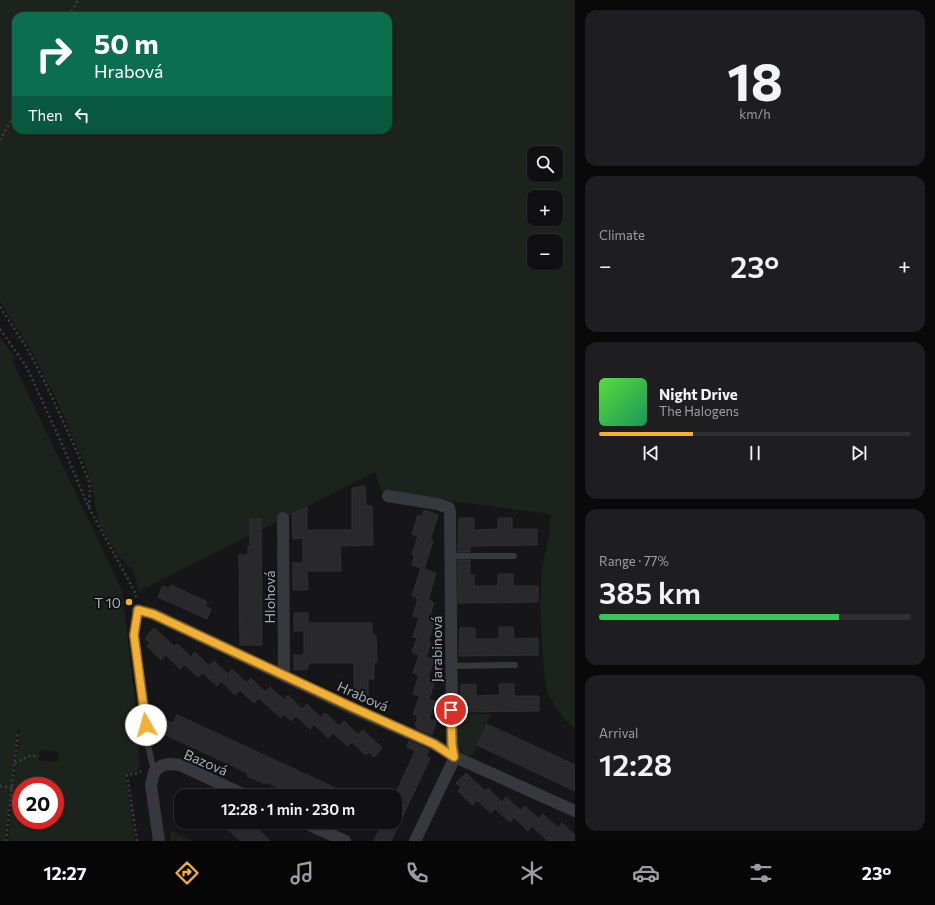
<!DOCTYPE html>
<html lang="en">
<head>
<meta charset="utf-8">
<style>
  :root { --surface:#101012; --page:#1e1e20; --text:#f1f3f6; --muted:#9c9d9f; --line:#303032; --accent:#f2b134 }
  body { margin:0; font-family:Commissioner,sans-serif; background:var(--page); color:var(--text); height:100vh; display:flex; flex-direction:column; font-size:15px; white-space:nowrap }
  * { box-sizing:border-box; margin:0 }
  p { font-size:13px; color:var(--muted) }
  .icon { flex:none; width:22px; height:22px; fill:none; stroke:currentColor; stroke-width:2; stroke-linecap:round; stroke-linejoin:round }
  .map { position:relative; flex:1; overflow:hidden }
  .side { display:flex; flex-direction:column; gap:10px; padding:10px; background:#09090a; width:360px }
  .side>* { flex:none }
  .top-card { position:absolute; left:12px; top:12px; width:380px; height:122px; border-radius:12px; box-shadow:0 1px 3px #0004,0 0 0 1px var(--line); background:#0b6e4f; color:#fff; overflow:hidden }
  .controls { position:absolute; left:527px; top:146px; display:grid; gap:8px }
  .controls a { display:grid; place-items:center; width:36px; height:36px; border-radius:8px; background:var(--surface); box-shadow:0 1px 3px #0004,0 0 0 1px var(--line); font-size:20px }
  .speed { position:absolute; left:12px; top:777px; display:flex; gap:8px; font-size:20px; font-weight:700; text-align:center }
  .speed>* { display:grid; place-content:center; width:52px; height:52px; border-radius:50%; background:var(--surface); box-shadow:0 1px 3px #0004,0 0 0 1px var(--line); line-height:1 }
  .speed .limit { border:6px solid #d22; background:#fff; color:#111 }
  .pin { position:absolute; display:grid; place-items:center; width:34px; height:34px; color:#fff; margin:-17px; border:2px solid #fff; border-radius:50%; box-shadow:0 1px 4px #0007 }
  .me { position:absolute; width:44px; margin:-22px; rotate:353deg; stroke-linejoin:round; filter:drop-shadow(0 0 3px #0008) }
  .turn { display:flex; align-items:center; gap:14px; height:84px; padding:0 16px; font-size:18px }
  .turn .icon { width:52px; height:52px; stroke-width:2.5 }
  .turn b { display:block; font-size:28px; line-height:34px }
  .then { display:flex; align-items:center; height:38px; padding:0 16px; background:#0003; gap:8px; font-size:15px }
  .big { font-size:30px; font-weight:600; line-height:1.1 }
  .side .card { flex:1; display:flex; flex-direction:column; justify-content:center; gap:6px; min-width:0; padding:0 14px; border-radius:12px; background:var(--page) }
  .side .dial { align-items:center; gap:0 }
  .dial b { font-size:52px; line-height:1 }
  .song { display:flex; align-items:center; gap:12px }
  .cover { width:48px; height:48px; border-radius:6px; background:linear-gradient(135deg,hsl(110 70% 55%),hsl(150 70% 35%)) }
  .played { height:4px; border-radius:2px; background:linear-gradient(90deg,var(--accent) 30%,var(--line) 30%) }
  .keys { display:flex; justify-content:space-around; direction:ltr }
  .heat { display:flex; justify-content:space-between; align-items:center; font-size:22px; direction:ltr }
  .charge { height:6px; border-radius:3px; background:linear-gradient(90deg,#34c759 77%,var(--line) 0) }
  .trip { position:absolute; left:174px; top:789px; width:228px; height:40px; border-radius:12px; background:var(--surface); box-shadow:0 1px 3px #0004,0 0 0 1px var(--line); font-weight:600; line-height:40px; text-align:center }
  .tab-bar { display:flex; height:64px; justify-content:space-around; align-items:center; background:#060607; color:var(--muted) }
  .tab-bar .icon { width:28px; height:28px }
  .tab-bar .selected { color:var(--accent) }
  .tab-bar b { font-size:18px; color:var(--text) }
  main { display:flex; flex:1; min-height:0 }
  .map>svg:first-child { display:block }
  .green { fill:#1c231d; fill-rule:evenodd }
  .building { fill:#29292c; stroke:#303034 }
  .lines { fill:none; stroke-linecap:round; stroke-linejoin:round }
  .path { stroke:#3d3f44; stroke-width:2.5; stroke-dasharray:2 3; stroke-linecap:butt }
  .lane { stroke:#37383d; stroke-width:6 }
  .street { stroke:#37383d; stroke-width:12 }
  .route-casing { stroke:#9d7322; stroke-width:10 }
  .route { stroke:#f2b134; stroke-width:7 }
  .poi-dot { fill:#f2b134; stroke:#111113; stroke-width:1.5 }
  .labels { text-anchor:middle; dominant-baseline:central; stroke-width:4; stroke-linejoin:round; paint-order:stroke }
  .street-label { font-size:14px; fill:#a8adb8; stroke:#111113 }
  .poi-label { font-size:14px; fill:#a8adb8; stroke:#111113; text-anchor:end }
</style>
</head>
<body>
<main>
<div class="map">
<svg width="575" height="841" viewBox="0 0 575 841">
  <rect width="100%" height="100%" fill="#161618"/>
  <!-- green -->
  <g class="green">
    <path d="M0 0H575V729L563 717 548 695 544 675 540 602 542 568 549 536 551 514 382 492 375 472 138 592 136 580 132 569 116 553 98 521 93 492 86 466 52 390 31 351 0 301ZM16 16H388V130H16ZM534 153H556V175H534ZM534 197H556V219H534ZM534 241H556V263H534Z"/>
    <path d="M0 337 16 359 12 360 122 590 139 734 137 735 140 766 139 767V769L135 772 125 774 135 841H8L12 804 9 803 5 841H0ZM20 729V730L14 783 12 777 17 730ZM40 750 59 752 58 762 38 760ZM21 786H55V820H21Z"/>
    <path d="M456 714H491L474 753 470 756C453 752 457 729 456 714Z"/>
    <polygon points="170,830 193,841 171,841"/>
  </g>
  <!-- building -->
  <g class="building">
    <polygon points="365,486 366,506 372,506 373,545 340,546 341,571 307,571 308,590 293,590 293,563 303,563 303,538 293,539 292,514 307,507 307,530 352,530 352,488"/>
    <polygon points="424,510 438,515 430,540 433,541 424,569 436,573 428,600 434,603 428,621 434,623 428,642 431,642 426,657 434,660 428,678 435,680 429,699 435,701 429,719 436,721 432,735 416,728 417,726 415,725 418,716 413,714 420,696 413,694 419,675 413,673 419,655 412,652 417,638 413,637 419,618 413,616 418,598 412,596 421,568 412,565 415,555 412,555 418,536 412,534 418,515 422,517"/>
    <polygon points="459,518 474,518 474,530 498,529 498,518 512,518 512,529 537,529 537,545 470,546 470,552 458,552"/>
    <polygon points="250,519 261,519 262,645 240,645 239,555 248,555 248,546 250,547"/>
    <polygon points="458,560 470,560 470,575 474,575 474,586 498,586 498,574 513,574 513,586 538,586 538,602 458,603"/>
    <polygon points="171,585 207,602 205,606 211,609 207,619 158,597 163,586 169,589"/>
    <polygon points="294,613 308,613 308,623 372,623 372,635 376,635 377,662 374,662 374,679 368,679 368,698 354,696 354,663 308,663 308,669 294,670 294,655 304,655 304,631 294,631"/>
    <polygon points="499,627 513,627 514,639 538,638 538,655 459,656 460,628 475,628 475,639 499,639"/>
    <polygon points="154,628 174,646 177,644 191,657 195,652 209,666 214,661 228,674 232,669 247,683 235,695 221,681 217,686 203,673 198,677 184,664 180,669 166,655 161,660 147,646 150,643 145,638"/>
    <polygon points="251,678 265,692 254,703 240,690"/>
    <polygon points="476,684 476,696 500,695 499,684 514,684 514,696 539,696 539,711 459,712 461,685"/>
    <polygon points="270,687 284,700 288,695 302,709 307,704 321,718 325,713 339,726 344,721 358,735 363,730 382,748 374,757 369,752 366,755 352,742 347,746 333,733 328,738 314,724 310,729 296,716 291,721 284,714 281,718 259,698"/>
    <polygon points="177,715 329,785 352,796 297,796 266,782 265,784 247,776 248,773 153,729 158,719 164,722 165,720 173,723"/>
    <polygon points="487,724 575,765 575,791 477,745"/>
    <polygon points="409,741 429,750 426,756 430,758 391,841 374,841 383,822 395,828 395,795 415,751 407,747"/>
    <polygon points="466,773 485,791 488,788 502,802 506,797 520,810 510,822 495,809 491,813 477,800 472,805 458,791 461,788 456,783"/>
    <polygon points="525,806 539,819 543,814 558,828 562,823 575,835 575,841 548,841 532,826 528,831 514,817"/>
    <polygon points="220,822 251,822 270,841 240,841"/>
  </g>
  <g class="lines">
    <!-- path -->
    <g class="path">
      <polyline points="69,16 78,0"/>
      <polyline points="0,140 16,112"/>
      <polyline points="0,307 28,350 44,380 79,456 89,482 90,491 89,508"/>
      <polyline points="0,329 26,366 58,435 89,508 136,594 136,597"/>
      <polyline points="15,763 29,756 39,756"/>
      <polyline points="0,786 12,788"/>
      <polyline points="285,822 292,825"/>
      <polyline points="6,841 18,732"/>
      <polyline points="137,841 127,775 139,773 141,771"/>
    </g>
    <!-- lane -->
    <g class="lane">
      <polyline points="450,556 514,556"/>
      <polyline points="138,610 134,635 148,745 154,772"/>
      <polyline points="451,666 515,665"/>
    </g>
    <!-- street -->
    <g class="street">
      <polyline points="388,496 437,504 449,508 450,512 452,725 452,745 455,757 415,841"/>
      <polyline points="283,518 284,676"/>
      <polyline points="138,610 153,614 354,709 434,744 455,757 575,811"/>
      <polyline points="303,822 345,841"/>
      <polyline points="159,841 151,785 154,772 161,766 168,764 180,765 247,796"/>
    </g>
  </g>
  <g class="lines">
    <!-- route casing -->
    <g class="route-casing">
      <polyline id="route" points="146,725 134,635 138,610 153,614 354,708 434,744 454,757 452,745 451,710"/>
    </g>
    <!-- route -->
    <use href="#route" class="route"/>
  </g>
  <!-- markers -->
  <circle class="poi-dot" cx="129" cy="602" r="4"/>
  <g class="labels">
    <!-- street labels -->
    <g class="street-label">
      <text transform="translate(269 597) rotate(-90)">Hlohová</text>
      <text transform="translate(436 649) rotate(-90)">Jarabinová</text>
      <text transform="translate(363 696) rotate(24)">Hrabová</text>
      <text transform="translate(206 762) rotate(23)">Bazová</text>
    </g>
    <!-- poi labels -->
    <g class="poi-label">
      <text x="121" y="602">T 10</text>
    </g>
  </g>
</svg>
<div class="controls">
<a><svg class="icon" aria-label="search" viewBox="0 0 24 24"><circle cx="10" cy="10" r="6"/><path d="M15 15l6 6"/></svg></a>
<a>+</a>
<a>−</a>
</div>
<div class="speed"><div class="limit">20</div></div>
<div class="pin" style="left:451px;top:710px;background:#d93025"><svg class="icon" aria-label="arrive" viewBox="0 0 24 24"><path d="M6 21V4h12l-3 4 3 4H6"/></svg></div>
<svg class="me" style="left:146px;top:725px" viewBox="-20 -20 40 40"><circle r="19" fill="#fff"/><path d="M0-13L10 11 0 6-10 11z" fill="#f2b134"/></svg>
<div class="trip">12:28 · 1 min · 230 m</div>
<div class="top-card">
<div class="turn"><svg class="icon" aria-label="right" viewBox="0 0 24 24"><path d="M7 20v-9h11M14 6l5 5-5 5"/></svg><div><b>50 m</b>Hrabová</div></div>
<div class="then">Then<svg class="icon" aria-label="left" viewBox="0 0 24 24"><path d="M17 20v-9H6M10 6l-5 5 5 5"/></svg></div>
</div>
</div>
<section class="side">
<div class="card dial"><b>18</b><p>km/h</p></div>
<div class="card"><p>Climate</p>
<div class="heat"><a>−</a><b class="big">23°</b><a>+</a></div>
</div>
<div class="card">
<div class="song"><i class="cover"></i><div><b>Night Drive</b><p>The Halogens</p></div></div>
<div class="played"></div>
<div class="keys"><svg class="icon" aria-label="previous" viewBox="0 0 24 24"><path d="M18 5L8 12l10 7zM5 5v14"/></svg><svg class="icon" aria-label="pause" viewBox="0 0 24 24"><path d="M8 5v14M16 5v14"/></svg><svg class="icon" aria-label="next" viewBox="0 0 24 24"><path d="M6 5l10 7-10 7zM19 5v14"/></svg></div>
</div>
<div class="card"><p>Range · 77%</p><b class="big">385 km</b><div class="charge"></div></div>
<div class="card"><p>Arrival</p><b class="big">12:28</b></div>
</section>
</main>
<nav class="tab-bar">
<b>12:27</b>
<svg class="icon selected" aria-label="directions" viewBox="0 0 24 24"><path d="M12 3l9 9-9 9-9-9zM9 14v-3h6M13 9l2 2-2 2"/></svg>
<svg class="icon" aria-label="music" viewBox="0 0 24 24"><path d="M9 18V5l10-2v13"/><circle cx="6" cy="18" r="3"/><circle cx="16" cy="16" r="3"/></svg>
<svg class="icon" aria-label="phone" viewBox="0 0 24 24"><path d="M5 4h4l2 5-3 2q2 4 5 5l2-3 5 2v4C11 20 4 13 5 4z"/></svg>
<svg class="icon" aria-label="climate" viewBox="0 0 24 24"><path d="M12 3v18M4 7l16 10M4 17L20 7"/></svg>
<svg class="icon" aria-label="car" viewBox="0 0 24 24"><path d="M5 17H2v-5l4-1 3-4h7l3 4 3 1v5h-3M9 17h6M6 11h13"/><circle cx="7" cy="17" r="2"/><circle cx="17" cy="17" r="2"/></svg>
<svg class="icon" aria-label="filters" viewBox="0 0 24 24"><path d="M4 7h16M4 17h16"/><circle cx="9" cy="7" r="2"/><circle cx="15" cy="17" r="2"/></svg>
<b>23°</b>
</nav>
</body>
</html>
